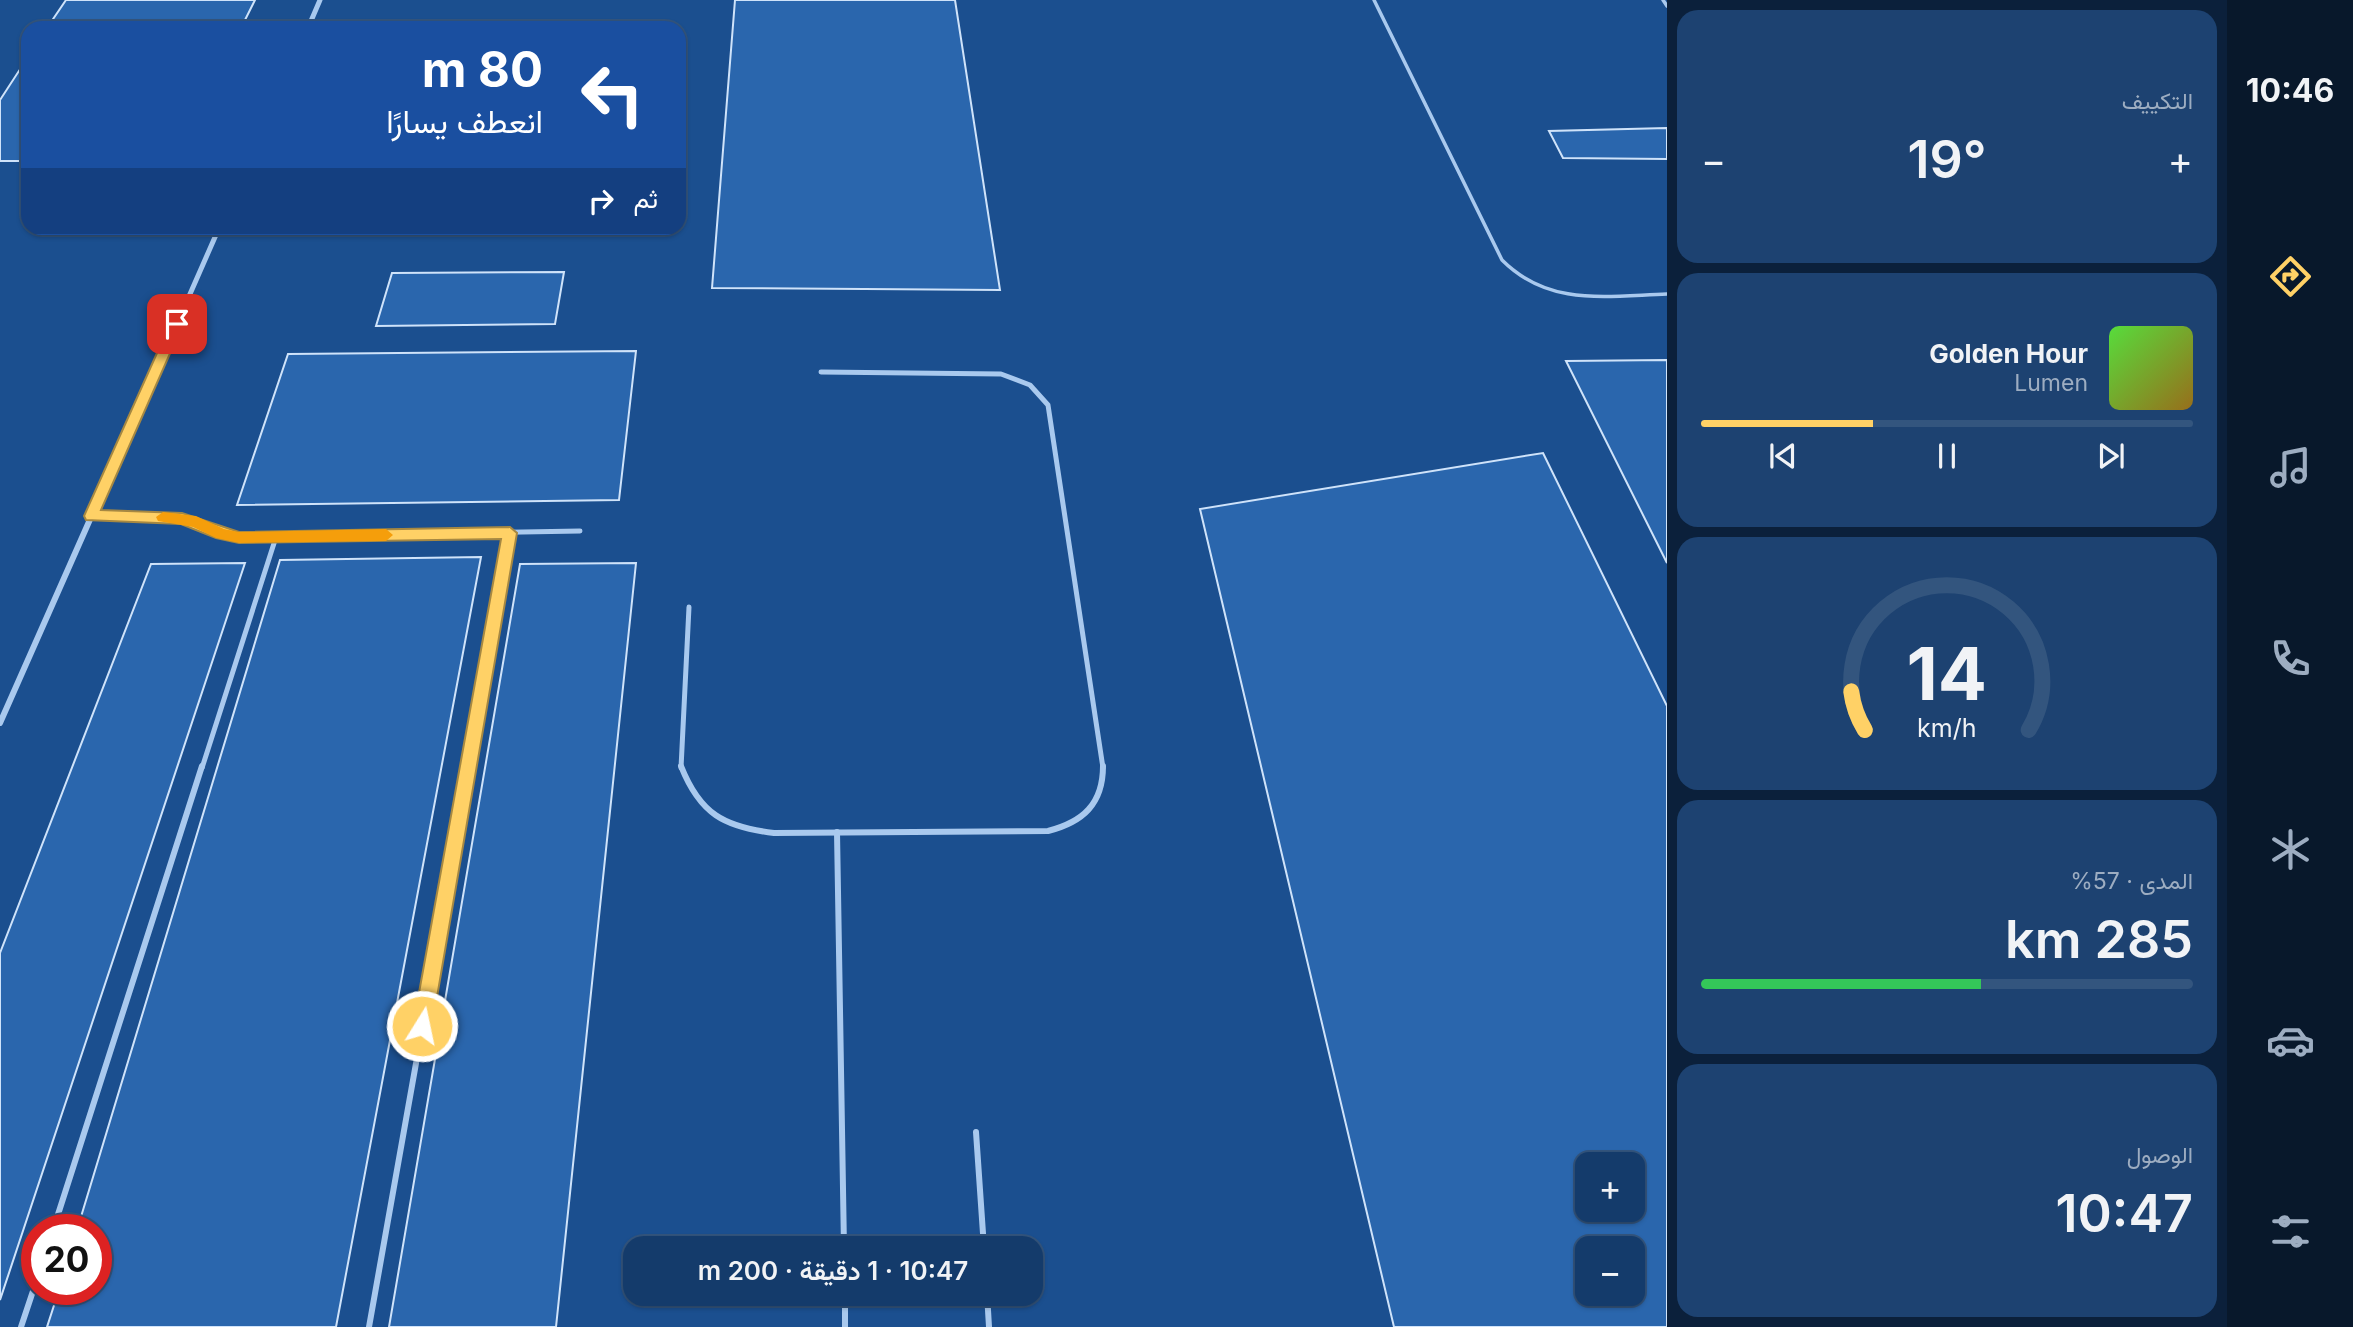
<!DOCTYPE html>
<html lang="ar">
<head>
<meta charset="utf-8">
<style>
  :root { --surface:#143b6b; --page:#1d4271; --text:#f1f3f6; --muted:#9dadc1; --line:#33557e; --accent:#ffd166 }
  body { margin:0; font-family:Inter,Vazirmatn,sans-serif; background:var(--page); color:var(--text); direction:rtl; height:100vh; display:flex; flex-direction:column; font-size:26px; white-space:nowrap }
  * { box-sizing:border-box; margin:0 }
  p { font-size:23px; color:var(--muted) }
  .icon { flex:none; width:38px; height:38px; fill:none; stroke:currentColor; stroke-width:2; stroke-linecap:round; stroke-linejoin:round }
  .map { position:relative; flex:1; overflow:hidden; direction:ltr }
  .details { display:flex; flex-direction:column; gap:10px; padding:10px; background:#0b203b; width:560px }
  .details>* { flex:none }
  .banner { position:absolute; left:21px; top:21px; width:665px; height:214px; border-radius:21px; box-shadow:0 2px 5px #0004,0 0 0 2px var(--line); direction:rtl; background:#1a4fa0; color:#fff; overflow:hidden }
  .fabs { position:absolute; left:1575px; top:1152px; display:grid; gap:14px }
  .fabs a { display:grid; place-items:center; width:70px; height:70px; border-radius:14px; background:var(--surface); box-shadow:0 2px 5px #0004,0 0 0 2px var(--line); font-size:35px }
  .speed { position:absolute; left:21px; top:1214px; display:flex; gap:14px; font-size:35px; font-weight:700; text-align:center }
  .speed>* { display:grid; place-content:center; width:91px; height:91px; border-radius:50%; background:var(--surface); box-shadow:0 2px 5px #0004,0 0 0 2px var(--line); line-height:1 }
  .speed .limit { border:10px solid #d22; background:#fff; color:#111 }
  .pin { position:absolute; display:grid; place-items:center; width:60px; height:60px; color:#fff; margin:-30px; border-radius:14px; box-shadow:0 4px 10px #0006 }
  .me { position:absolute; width:77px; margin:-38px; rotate:10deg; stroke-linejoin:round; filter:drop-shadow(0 0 5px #0008) }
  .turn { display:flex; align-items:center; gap:24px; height:147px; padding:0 28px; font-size:32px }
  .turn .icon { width:91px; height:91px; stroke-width:2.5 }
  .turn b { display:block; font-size:49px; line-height:60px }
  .then { display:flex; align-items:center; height:66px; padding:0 28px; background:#0003; gap:14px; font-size:26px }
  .big { font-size:52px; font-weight:600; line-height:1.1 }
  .details .tile { flex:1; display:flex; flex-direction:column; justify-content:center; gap:10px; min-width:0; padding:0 24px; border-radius:21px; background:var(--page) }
  .details .dial { align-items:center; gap:0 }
  .dial svg { height:182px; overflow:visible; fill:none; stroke:var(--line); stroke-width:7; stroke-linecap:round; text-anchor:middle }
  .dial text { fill:var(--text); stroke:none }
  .song { display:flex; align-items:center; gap:21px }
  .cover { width:84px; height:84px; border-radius:10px; background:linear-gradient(135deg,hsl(110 70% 55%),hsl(40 70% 35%)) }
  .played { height:7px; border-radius:4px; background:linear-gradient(90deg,var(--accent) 35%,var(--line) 35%) }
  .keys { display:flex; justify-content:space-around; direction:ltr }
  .heat { display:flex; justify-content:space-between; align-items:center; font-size:38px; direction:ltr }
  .charge { height:10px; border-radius:5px; background:linear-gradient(90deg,#34c759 57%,var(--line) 0) }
  .trip { position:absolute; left:623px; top:1236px; width:420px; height:70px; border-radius:21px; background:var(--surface); box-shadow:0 2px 5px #0004,0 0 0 2px var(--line); font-weight:600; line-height:70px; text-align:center; direction:rtl }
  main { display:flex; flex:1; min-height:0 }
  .menu { display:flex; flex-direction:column; width:126px; justify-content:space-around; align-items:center; background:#08182b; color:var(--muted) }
  .menu .icon { width:49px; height:49px }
  .menu .active { color:var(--accent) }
  .menu b { font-size:32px; color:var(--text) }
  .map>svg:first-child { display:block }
  .building { fill:#2a66ad; stroke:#cfe3fa; stroke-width:2; fill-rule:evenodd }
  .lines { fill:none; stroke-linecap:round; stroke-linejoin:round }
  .lane-far2 { stroke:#a9c9ee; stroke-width:3.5 }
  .lane-far1 { stroke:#a9c9ee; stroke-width:5 }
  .lane { stroke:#a9c9ee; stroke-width:6 }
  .street-far1 { stroke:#a9c9ee; stroke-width:5 }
  .street { stroke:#a9c9ee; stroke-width:6 }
  .route { fill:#ffd166; stroke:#a68842; stroke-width:2 }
  .slow { fill:#f59e0b }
</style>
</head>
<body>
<main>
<nav class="menu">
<b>10:46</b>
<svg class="icon active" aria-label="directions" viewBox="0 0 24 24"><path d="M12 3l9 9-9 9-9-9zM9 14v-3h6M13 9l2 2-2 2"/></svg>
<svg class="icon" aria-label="music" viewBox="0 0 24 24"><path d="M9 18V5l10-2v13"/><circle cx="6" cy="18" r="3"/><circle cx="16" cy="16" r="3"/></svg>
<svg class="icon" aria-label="phone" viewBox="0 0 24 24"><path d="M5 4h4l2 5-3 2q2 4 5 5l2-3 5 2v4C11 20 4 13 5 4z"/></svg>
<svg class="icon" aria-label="climate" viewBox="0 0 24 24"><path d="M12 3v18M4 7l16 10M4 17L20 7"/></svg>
<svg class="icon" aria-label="car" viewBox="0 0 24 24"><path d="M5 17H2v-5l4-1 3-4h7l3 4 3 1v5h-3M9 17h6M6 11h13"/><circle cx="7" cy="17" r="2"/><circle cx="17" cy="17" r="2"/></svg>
<svg class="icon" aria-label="filters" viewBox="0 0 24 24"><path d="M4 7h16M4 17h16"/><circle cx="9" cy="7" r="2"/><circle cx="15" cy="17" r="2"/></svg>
</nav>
<section class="details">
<div class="tile"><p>التكييف</p>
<div class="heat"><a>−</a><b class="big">19°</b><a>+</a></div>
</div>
<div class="tile">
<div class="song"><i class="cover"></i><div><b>Golden Hour</b><p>Lumen</p></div></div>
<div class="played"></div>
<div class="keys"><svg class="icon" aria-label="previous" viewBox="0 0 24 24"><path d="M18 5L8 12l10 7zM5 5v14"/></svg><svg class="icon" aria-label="pause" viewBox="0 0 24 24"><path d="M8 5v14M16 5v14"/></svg><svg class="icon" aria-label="next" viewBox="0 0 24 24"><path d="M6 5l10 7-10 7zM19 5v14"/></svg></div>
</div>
<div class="tile dial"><svg viewBox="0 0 100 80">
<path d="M14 69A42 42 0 1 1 86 69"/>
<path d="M14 69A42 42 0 0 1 8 52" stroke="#ffd166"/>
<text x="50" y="56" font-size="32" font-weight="700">14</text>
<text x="50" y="72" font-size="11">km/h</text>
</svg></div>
<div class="tile"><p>المدى · 57%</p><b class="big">285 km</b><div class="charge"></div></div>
<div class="tile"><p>الوصول</p><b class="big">10:47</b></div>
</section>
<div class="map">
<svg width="1667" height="1327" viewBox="0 0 1667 1327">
  <rect width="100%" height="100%" fill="#1b4f8f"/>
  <!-- building -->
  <g class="building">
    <polygon points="66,0 255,0 241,28 47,28"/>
    <polygon points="735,0 955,0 1000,290 712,288"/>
    <polygon points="28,57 28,161 0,161 0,100"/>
    <polygon points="1667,128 1667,159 1563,158 1549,131"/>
    <polygon points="564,272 555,324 376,326 392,273"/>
    <polygon points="636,351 619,500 237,505 288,354"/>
    <polygon points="1667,360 1667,563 1566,361"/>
    <path d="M1543 453 1667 706V1327H1394L1200 509ZM1587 1164H1633V1209H1587ZM1587 1248H1633V1293H1587Z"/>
    <polygon points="481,557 336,1327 47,1327 59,1290 96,1290 96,1230 77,1230 280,560"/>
    <polygon points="245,563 0,1300 0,953 151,564"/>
    <polygon points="636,563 556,1327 389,1327 520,564"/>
  </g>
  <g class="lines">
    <!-- lane-far2 -->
    <g class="lane-far2">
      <path d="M1374 0 1502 260C1549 307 1606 296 1667 294"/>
      <polyline points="1663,0 1667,6"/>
    </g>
    <!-- lane-far1 -->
    <g class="lane-far1">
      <polyline points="821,372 1001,374 1030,385 1048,405 1103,768"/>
      <polyline points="92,516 182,518 221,534 239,537 580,531"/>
      <polyline points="202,768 276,537"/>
      <polyline points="468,768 510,533"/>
      <polyline points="681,768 689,607"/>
    </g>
    <!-- lane -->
    <g class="lane">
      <path d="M681 766C700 814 724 827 774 833L1048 831C1083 822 1103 804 1103 766"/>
      <polyline points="837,832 844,1248"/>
      <polyline points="976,1132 984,1248"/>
      <polyline points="53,1230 202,766"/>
      <polyline points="845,1293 845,1327"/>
      <polyline points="987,1293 989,1327"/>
      <polyline points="21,1327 37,1279"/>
      <polyline points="369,1327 469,766"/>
    </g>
    <!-- street-far1 -->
    <g class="street-far1">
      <polyline points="308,28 320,0"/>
      <polyline points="172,335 219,228"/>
    </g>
    <!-- street -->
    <polyline class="street" points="0,723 172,334"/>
  </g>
  <!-- route -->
  <polygon class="route" points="177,319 183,324 101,510 182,513 239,532 510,527 517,533 432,1026 429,1032 422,1035 416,1032 413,1026 501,539 239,543 216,538 181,524 86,520 84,516 170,324"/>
  <!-- slow -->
  <polygon class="slow" points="163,512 196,516 224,529 239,532 386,529 393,535 386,541 239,543 216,538 193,527 158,521 156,517"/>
</svg>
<div class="fabs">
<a>+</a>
<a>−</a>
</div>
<div class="speed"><div class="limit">20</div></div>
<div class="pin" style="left:177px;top:324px;background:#d93025"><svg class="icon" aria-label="arrive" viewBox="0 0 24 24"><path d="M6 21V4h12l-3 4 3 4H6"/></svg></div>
<svg class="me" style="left:422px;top:1026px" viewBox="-20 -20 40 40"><circle r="17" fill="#ffd166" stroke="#fff" stroke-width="3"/><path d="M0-11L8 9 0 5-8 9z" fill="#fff"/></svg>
<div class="trip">10:47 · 1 دقيقة · 200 m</div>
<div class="banner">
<div class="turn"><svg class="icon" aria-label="left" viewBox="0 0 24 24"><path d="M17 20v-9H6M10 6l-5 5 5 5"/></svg><div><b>80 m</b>انعطف يسارًا</div></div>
<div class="then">ثم<svg class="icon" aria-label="right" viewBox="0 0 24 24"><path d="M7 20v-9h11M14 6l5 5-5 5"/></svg></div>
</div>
</div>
</main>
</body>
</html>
